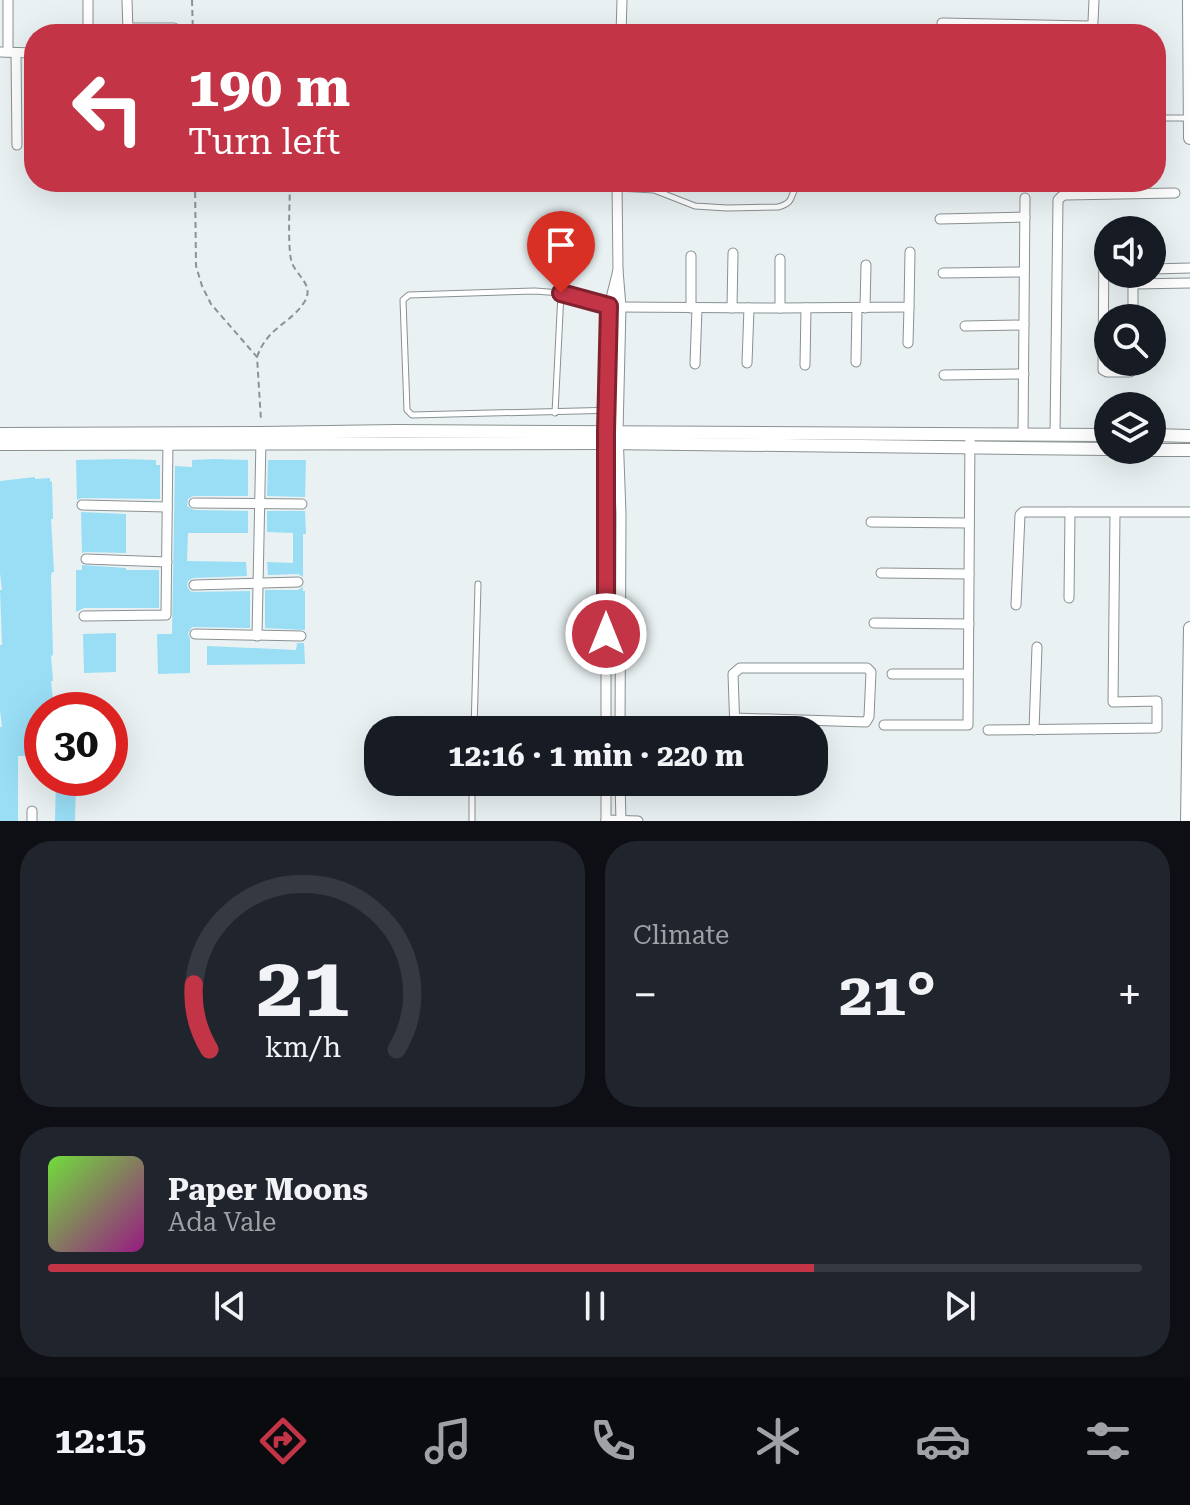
<!DOCTYPE html>
<html lang="en">
<head>
<meta charset="utf-8">
<style>
  :root { --surface:#171b24; --page:#20242c; --text:#f1f3f6; --muted:#9ea1a6; --line:#363941; --accent:#c43447 }
  body { margin:0; font-family:"Roboto Serif",serif; background:var(--page); color:var(--text); height:100vh; display:flex; flex-direction:column; font-size:30px; white-space:nowrap }
  * { box-sizing:border-box; margin:0 }
  p { font-size:26px; color:var(--muted) }
  .icon { flex:none; width:44px; height:44px; fill:none; stroke:currentColor; stroke-width:2; stroke-linecap:round; stroke-linejoin:round }
  .map { position:relative; height:821px; overflow:hidden }
  .panel { display:flex; flex-direction:column; gap:20px; padding:20px; background:#0d0f14; flex:1 }
  .panel>* { flex:none }
  .hud { position:absolute; left:24px; top:24px; width:1142px; height:168px; border-radius:32px; box-shadow:0 8px 32px #0002; background:#c43447; color:#fff; overflow:hidden }
  .buttons { position:absolute; left:1094px; top:216px; display:grid; gap:16px }
  .buttons a { display:grid; place-items:center; width:72px; height:72px; border-radius:50%; background:var(--surface); box-shadow:0 8px 32px #0002; font-size:40px }
  .speed { position:absolute; left:24px; top:692px; display:flex; gap:16px; font-size:40px; font-weight:700; text-align:center }
  .speed>* { display:grid; place-content:center; width:104px; height:104px; border-radius:50%; background:var(--surface); box-shadow:0 8px 32px #0002; line-height:1 }
  .speed .limit { border:12px solid #d22; background:#fff; color:#111 }
  .pin { position:absolute; display:grid; place-items:center; width:68px; height:68px; color:#fff; margin:-82px -34px; border-radius:50% 50% 50% 0; rotate:-45deg; box-shadow:0 0 8px #0007 }
  .pin .icon { rotate:45deg }
  .me { position:absolute; width:88px; margin:-44px; rotate:0deg; stroke-linejoin:round; filter:drop-shadow(0 0 6px #0008) }
  .turn { display:flex; align-items:center; gap:28px; height:168px; padding:0 32px; font-size:36px }
  .turn .icon { width:104px; height:104px; stroke-width:2.5 }
  .turn b { display:block; font-size:56px; line-height:68px }
  .big { font-size:60px; font-weight:700; line-height:1.1 }
  .panel .tile { flex:1; display:flex; flex-direction:column; justify-content:center; gap:12px; min-width:0; padding:0 28px; border-radius:32px; background:var(--page) }
  .panel .dial { align-items:center; gap:0 }
  .dial svg { height:208px; overflow:visible; fill:none; stroke:var(--line); stroke-width:7; stroke-linecap:round; text-anchor:middle }
  .dial text { fill:var(--text); stroke:none }
  .song { display:flex; align-items:center; gap:24px }
  .cover { width:96px; height:96px; border-radius:12px; background:linear-gradient(135deg,hsl(100 70% 55%),hsl(310 70% 35%)) }
  .played { height:8px; border-radius:4px; background:linear-gradient(90deg,var(--accent) 70%,var(--line) 70%) }
  .keys { display:flex; justify-content:space-around; direction:ltr }
  .heat { display:flex; justify-content:space-between; align-items:center; font-size:44px; direction:ltr }
  .panel .tiles { flex:1; display:grid; gap:20px; grid-template-columns:1fr 1fr }
  .tile:last-child { grid-column:span 2 }
  .trip { position:absolute; left:364px; top:716px; width:464px; height:80px; border-radius:32px; background:var(--surface); box-shadow:0 8px 32px #0002; font-weight:700; line-height:80px; text-align:center }
  .tab-bar { display:flex; height:128px; justify-content:space-around; align-items:center; background:#090b0e; color:var(--muted) }
  .tab-bar .icon { width:56px; height:56px }
  .tab-bar .on { color:var(--accent) }
  .tab-bar b { font-size:36px; color:var(--text) }
  .map>svg:first-child { display:block }
  .building { fill:#99def5 }
  .lines { fill:none; stroke-linecap:round; stroke-linejoin:round }
  .lane-casing { stroke:#8a9193; stroke-width:7 }
  .street-casing { stroke:#8a9193; stroke-width:11 }
  .secondary-casing { stroke:#8a9193; stroke-width:14 }
  .path { stroke:#8d9394; stroke-width:2; stroke-dasharray:6 4; stroke-linecap:butt }
  .lane { stroke:#fff; stroke-width:5 }
  .street { stroke:#fff; stroke-width:9 }
  .secondary { stroke:#fff; stroke-width:12 }
  .route-casing { stroke:#7f222e; stroke-width:20 }
  .route { stroke:#c43447; stroke-width:14 }
</style>
</head>
<body>
<div class="map">
<svg width="1190" height="821" viewBox="0 0 1190 821">
  <rect width="100%" height="100%" fill="#e9f1f3"/>
  <!-- building -->
  <g class="building">
    <polygon points="121,459 156,460 156,465 160,465 160,499 82,498 77,500 76,460"/>
    <polygon points="214,459 248,460 248,496 193,496 188,499 187,506 194,510 248,511 248,533 188,533 187,561 246,562 247,576 193,578 188,581 187,586 190,591 194,592 250,591 250,628 192,627 188,633 190,639 190,673 158,674 157,634 172,634 175,466 192,467 192,460"/>
    <polygon points="268,460 306,460 305,497 267,496"/>
    <polygon points="35,477 35,479 50,478 50,481 52,482 53,519 51,519 54,572 52,572 51,576 53,655 51,656 53,681 51,681 54,708 42,710 42,713 36,713 35,730 42,730 42,756 18,756 18,821 0,821 0,727 2,727 0,710 0,645 2,645 0,590 2,590 0,573 0,481"/>
    <polygon points="267,511 305,511 306,534 303,534 303,577 298,574 268,575 267,562 293,563 293,533 267,532"/>
    <polygon points="81,512 126,514 126,553 86,552 82,553"/>
    <polygon points="82,565 126,568 126,570 159,570 159,608 84,608 76,612 76,570 82,570"/>
    <polygon points="303,587 303,591 305,591 305,630 265,628 265,590 298,590"/>
    <polygon points="116,633 116,672 84,673 83,634"/>
    <polygon points="297,643 304,643 305,664 207,665 207,646 296,650"/>
    <polygon points="56,778 76,778 75,821 55,821"/>
  </g>
  <g class="lines">
    <!-- lane casing -->
    <g class="lane-casing">
      <g id="lane">
        <polyline points="1156,118 1189,118"/>
        <path d="M618 188 654 190 695 206 727 208 778 207C797 202 788 194 799 184L839 185 843 182"/>
        <polyline points="608,305 561,293 535,291 409,295 403,300 407,410 412,415 618,410"/>
        <polyline points="555,413 561,293"/>
        <polyline points="474,730 478,584"/>
        <polyline points="472,821 472,782"/>
      </g>
    </g>
    <!-- street casing -->
    <g class="street-casing">
      <g id="street">
        <polyline points="88,0 88,34"/>
        <polyline points="127,0 128,31"/>
        <polyline points="942,23 1087,26 1091,25 1093,22 1094,0"/>
        <polyline points="127,28 174,28"/>
        <polyline points="621,34 622,0"/>
        <polyline points="0,52 34,53"/>
        <polyline points="8,52 8,0"/>
        <polyline points="16,53 17,145"/>
        <polyline points="617,182 618,270"/>
        <polyline points="940,219 1025,217"/>
        <polyline points="1108,236 1104,240 1103,370 1107,372 1130,372 1134,369 1134,362"/>
        <polyline points="1152,269 1190,268"/>
        <polyline points="943,273 1024,272"/>
        <polyline points="1133,274 1133,318"/>
        <polyline points="1133,284 1190,283"/>
        <polyline points="619,307 780,308 909,307 910,252"/>
        <polyline points="691,308 691,256"/>
        <polyline points="732,308 733,253"/>
        <polyline points="780,308 780,259"/>
        <polyline points="865,308 866,265"/>
        <polyline points="965,326 1024,325"/>
        <polyline points="908,343 909,307"/>
        <polyline points="856,362 857,308"/>
        <polyline points="747,363 749,308"/>
        <polyline points="695,364 697,308"/>
        <polyline points="805,365 806,308"/>
        <polyline points="944,375 1024,374"/>
        <polyline points="1023,434 1025,198"/>
        <polyline points="1055,434 1058,200 1062,196 1066,195 1175,193"/>
        <polyline points="194,503 302,504"/>
        <polyline points="82,505 167,507"/>
        <polyline points="871,522 969,523"/>
        <polyline points="86,559 167,562"/>
        <polyline points="881,573 969,574"/>
        <polyline points="194,585 298,582"/>
        <polyline points="1069,598 1070,512"/>
        <polyline points="1016,605 1020,515 1023,512 1190,512"/>
        <polyline points="84,616 166,615 168,441"/>
        <polyline points="874,623 969,624"/>
        <polyline points="195,634 301,636"/>
        <polyline points="257,636 261,439"/>
        <polyline points="892,674 968,674"/>
        <polyline points="734,718 866,722 869,717 871,672 867,668 740,668 733,674 735,730"/>
        <polyline points="884,725 968,725 970,434"/>
        <polyline points="606,730 606,431 609,306 618,270 621,307 618,432 621,514 620,730"/>
        <polyline points="988,730 1157,728 1157,701 1113,702 1115,513"/>
        <polyline points="1034,730 1037,647"/>
        <polyline points="620,782 621,821"/>
        <polyline points="32,811 32,821"/>
        <polyline points="606,820 638,821"/>
        <polyline points="606,821 606,782"/>
      </g>
    </g>
    <!-- secondary casing -->
    <g class="secondary-casing">
      <g id="secondary">
        <polyline points="1189,0 1190,138"/>
        <polyline points="0,434 261,433 396,431 1108,435"/>
        <polyline points="1152,435 1190,436"/>
        <polyline points="0,444 606,443 1108,449"/>
        <polyline points="1152,450 1190,450"/>
        <polyline points="1187,821 1190,628"/>
      </g>
    </g>
    <!-- path -->
    <g class="path">
      <polyline points="192,0 193,34"/>
      <polyline points="195,182 196,266 202,286 211,304 257,357 261,420"/>
      <path d="M257 357C268 326 291 324 305 301 314 285 297 276 292 263 287 250 290 198 290 182"/>
    </g>
    <!-- lane -->
    <use href="#lane" class="lane"/>
    <!-- street -->
    <use href="#street" class="street"/>
    <!-- secondary -->
    <use href="#secondary" class="secondary"/>
  </g>
  <g class="lines">
    <!-- route casing -->
    <g class="route-casing">
      <polyline id="route" points="561,293 609,306 606,431 606,634"/>
    </g>
    <!-- route -->
    <use href="#route" class="route"/>
  </g>
</svg>
<div class="buttons">
<a><svg class="icon" aria-label="sound" viewBox="0 0 24 24"><path d="M4 9h4l5-4v14l-5-4H4zM17 9q2 3 0 6"/></svg></a>
<a><svg class="icon" aria-label="search" viewBox="0 0 24 24"><circle cx="10" cy="10" r="6"/><path d="M15 15l6 6"/></svg></a>
<a><svg class="icon" aria-label="layers" viewBox="0 0 24 24"><path d="M12 4l9 5-9 5-9-5zM3 14l9 5 9-5"/></svg></a>
</div>
<div class="speed"><div class="limit">30</div></div>
<div class="pin" style="left:561px;top:293px;background:#d93025"><svg class="icon" aria-label="arrive" viewBox="0 0 24 24"><path d="M6 21V4h12l-3 4 3 4H6"/></svg></div>
<svg class="me" style="left:606px;top:634px" viewBox="-20 -20 40 40"><circle r="17" fill="#c43447" stroke="#fff" stroke-width="3"/><path d="M0-11L8 9 0 5-8 9z" fill="#fff"/></svg>
<div class="trip">12:16 · 1 min · 220 m</div>
<div class="hud">
<div class="turn"><svg class="icon" aria-label="left" viewBox="0 0 24 24"><path d="M17 20v-9H6M10 6l-5 5 5 5"/></svg><div><b>190 m</b>Turn left</div></div>
</div>
</div>
<section class="panel">
<div class="tiles">
<div class="tile dial"><svg viewBox="0 0 100 80">
<path d="M14 69A42 42 0 1 1 86 69"/>
<path d="M14 69A42 42 0 0 1 8 44" stroke="#c43447"/>
<text x="50" y="56" font-size="32" font-weight="700">21</text>
<text x="50" y="72" font-size="11">km/h</text>
</svg></div>
<div class="tile"><p>Climate</p>
<div class="heat"><a>−</a><b class="big">21°</b><a>+</a></div>
</div>
<div class="tile">
<div class="song"><i class="cover"></i><div><b>Paper Moons</b><p>Ada Vale</p></div></div>
<div class="played"></div>
<div class="keys"><svg class="icon" aria-label="previous" viewBox="0 0 24 24"><path d="M18 5L8 12l10 7zM5 5v14"/></svg><svg class="icon" aria-label="pause" viewBox="0 0 24 24"><path d="M8 5v14M16 5v14"/></svg><svg class="icon" aria-label="next" viewBox="0 0 24 24"><path d="M6 5l10 7-10 7zM19 5v14"/></svg></div>
</div>
</div>
</section>
<nav class="tab-bar">
<b>12:15</b>
<svg class="icon on" aria-label="directions" viewBox="0 0 24 24"><path d="M12 3l9 9-9 9-9-9zM9 14v-3h6M13 9l2 2-2 2"/></svg>
<svg class="icon" aria-label="music" viewBox="0 0 24 24"><path d="M9 18V5l10-2v13"/><circle cx="6" cy="18" r="3"/><circle cx="16" cy="16" r="3"/></svg>
<svg class="icon" aria-label="phone" viewBox="0 0 24 24"><path d="M5 4h4l2 5-3 2q2 4 5 5l2-3 5 2v4C11 20 4 13 5 4z"/></svg>
<svg class="icon" aria-label="climate" viewBox="0 0 24 24"><path d="M12 3v18M4 7l16 10M4 17L20 7"/></svg>
<svg class="icon" aria-label="car" viewBox="0 0 24 24"><path d="M5 17H2v-5l4-1 3-4h7l3 4 3 1v5h-3M9 17h6M6 11h13"/><circle cx="7" cy="17" r="2"/><circle cx="17" cy="17" r="2"/></svg>
<svg class="icon" aria-label="filters" viewBox="0 0 24 24"><path d="M4 7h16M4 17h16"/><circle cx="9" cy="7" r="2"/><circle cx="15" cy="17" r="2"/></svg>
</nav>
</body>
</html>
